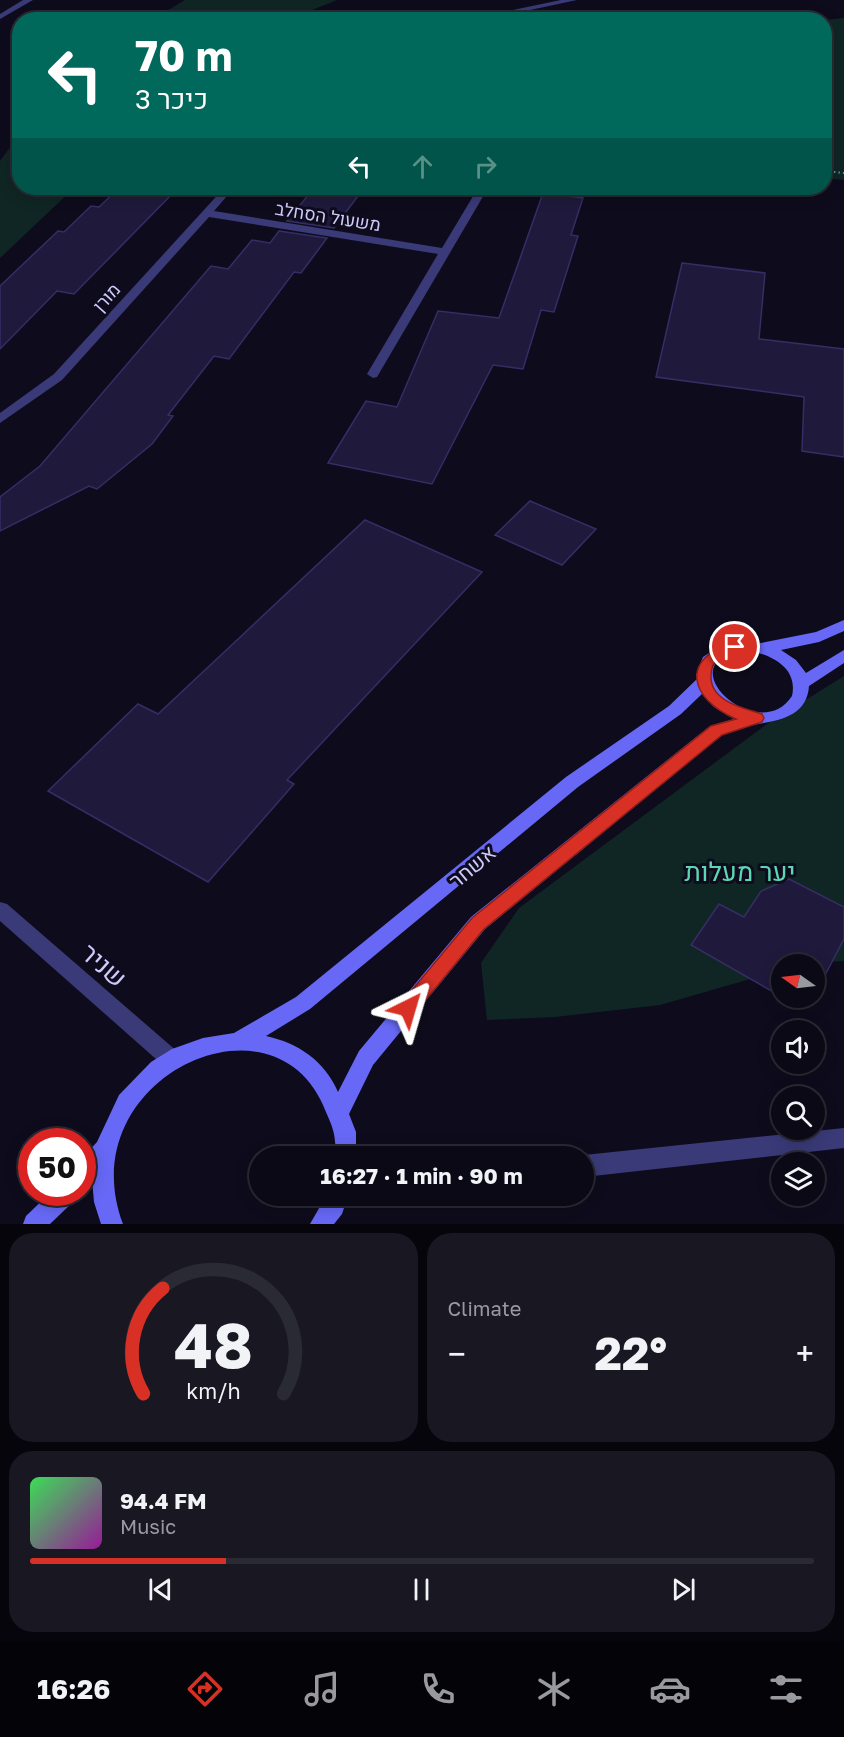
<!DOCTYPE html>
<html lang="en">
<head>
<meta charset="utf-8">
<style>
  :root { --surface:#0a0915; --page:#181722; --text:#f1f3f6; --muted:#999aa0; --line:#2a2a34; --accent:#d93025 }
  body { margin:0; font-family:"Golos Text",Heebo,sans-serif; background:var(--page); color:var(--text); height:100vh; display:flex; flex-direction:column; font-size:22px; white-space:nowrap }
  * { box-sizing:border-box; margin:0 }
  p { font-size:20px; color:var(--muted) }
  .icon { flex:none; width:33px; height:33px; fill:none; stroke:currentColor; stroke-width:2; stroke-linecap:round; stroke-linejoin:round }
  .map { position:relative; height:1224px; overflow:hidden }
  .side { display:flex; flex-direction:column; gap:9px; padding:9px; background:#06050c; flex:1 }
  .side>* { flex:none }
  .banner { position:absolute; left:12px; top:12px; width:820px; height:183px; border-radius:24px; box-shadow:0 3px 15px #0003,0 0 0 2px var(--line); background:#00695c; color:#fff; overflow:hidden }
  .needle { width:39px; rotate:284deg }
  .fabs { position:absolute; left:771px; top:954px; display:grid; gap:12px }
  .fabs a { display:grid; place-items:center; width:54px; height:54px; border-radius:50%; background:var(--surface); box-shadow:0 3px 15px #0003,0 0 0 2px var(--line); font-size:30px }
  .speed { position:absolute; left:18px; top:1128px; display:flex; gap:12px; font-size:30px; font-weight:700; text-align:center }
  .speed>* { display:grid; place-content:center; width:78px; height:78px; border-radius:50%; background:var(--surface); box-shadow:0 3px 15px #0003,0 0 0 2px var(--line); line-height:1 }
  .speed .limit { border:9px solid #d22; background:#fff; color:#111 }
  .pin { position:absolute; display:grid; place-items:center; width:51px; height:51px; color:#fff; margin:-26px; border:3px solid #fff; border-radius:50%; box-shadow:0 2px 6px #0007 }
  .me { position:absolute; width:66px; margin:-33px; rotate:40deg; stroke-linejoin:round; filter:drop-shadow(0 0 4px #0008) }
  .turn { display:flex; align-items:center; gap:21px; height:126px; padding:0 24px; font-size:27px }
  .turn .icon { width:78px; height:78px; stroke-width:2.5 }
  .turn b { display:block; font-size:42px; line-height:51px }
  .lanes { display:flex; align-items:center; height:57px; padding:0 24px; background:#0003; justify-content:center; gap:30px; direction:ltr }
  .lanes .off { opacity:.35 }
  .big { font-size:45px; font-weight:700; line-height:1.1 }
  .side .widget { flex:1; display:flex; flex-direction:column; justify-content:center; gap:9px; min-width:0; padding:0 21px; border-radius:24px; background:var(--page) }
  .side .dial { align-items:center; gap:0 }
  .dial svg { height:156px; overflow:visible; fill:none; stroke:var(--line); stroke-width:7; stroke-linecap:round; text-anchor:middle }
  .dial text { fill:var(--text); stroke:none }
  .song { display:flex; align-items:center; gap:18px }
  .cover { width:72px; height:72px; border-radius:9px; background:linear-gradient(135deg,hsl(130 70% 55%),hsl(300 70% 35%)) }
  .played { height:6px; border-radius:3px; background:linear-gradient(90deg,var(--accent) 25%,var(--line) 25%) }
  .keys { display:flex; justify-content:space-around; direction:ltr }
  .heat { display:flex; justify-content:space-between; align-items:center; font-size:33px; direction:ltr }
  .side .tiles { flex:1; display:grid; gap:9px; grid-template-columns:1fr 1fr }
  .widget:last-child { grid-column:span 2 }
  .trip { position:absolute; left:249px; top:1146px; width:345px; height:60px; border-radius:30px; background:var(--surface); box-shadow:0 3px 15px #0003,0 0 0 2px var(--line); font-weight:700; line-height:60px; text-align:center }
  .tabs { display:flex; height:96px; justify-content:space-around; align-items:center; background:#040408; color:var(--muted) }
  .tabs .icon { width:42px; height:42px }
  .tabs .on { color:var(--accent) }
  .tabs b { font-size:27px; color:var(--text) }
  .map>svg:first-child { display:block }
  .green { fill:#102624 }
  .building { fill:#1f1a3c; stroke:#362d66; stroke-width:1.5 }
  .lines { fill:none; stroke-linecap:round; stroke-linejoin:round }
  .path { stroke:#33a79c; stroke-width:2; stroke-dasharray:1.5 3; stroke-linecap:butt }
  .minor { fill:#3a3a78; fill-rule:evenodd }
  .tertiary { fill:#3a3a78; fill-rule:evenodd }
  .secondary { fill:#6769f6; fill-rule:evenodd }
  .route { fill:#d93025; stroke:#8d1f18; stroke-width:1.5 }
  .labels { text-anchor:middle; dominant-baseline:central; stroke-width:6; stroke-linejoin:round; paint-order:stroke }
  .far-street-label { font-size:18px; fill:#cecafc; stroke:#0e0c1c }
  .street-label { font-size:21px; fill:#cecafc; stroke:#0e0c1c }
  .near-park-label { font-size:26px; fill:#5cd7b3; stroke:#0e0c1c }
  .near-street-label { font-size:26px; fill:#cecafc; stroke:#0e0c1c }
</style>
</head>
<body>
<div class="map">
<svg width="844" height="1224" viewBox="0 0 844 1224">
  <rect width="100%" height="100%" fill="#0e0c1c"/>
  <!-- green -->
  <g class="green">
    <polygon points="185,0 337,0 290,19 153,19"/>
    <polygon points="844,18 844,180 825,178 825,20"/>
    <polygon points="19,135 20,188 74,188 0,258 0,161"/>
    <polygon points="844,676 844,961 782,964 781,970 660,1005 555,1017 487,1020 481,963 519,908 767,724"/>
  </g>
  <!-- building -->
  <g class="building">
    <polygon points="119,188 178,188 74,294 57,291 0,349 0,286 58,231 64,232 91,206 99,207"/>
    <polygon points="314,188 364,188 334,228 287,221"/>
    <polygon points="543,193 583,198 571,235 578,236 554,312 541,310 523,369 493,365 432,484 328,463 366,401 397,407 438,311 499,318"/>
    <polygon points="279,231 327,238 301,273 294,272 229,359 214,356 168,415 173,416 152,444 97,489 89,486 0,531 0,497 40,466 211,266 228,269 252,240 270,243"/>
    <polygon points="682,263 765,273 759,339 844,349 844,457 802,451 804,397 656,377"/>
    <polygon points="530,501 596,529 562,565 495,535"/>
    <polygon points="365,520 482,572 287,780 294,784 208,882 48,791 138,704 158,714"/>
    <polygon points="789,879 844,907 844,939 823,979 814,978 814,964 782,964 782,997 691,945 719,904 744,917 761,891"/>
  </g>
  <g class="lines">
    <!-- path -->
    <polyline class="path" points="825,171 844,173"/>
    <!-- minor -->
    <g class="minor">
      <polygon points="561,0 577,0 483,20 464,20"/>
      <polygon points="224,188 234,188 214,211 442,248 478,188 488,188 377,377 373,378 367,374 438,254 209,217 62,380 0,423 0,413 54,374"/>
      <polygon points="844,1128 844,1148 584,1177 584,1156 581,1156 584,1155"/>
    </g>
    <!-- tertiary -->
    <g class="tertiary">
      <polygon points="23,0 33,0 0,19 0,14"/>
      <polygon points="0,902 7,904 179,1053 182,1060 179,1067 172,1070 165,1067 0,921"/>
    </g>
    <!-- secondary -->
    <g class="secondary">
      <path d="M844 620V631L819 642 781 650 796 660 806 673 844 650V663L809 686C807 715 782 720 758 724 746 726 734 731 722 735L485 929 373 1065 349 1114 356 1132V1156H336C335 1129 333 1129 323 1105 270 985 69 1081 123 1224H101L94 1202 92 1180 82 1186V1158L97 1142 119 1095 151 1062 172 1049 203 1038 234 1033 296 997 566 777 669 706 697 679 696 675 703 657 718 647 751 641 761 643 816 632ZM751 651C774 656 798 669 792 696 761 744 679 674 728 655 735 653 744 653 751 651ZM703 693 714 707 734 719 710 726 471 917 359 1051 338 1092C325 1061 298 1043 266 1036L310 1009 578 787 681 714Z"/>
      <polygon points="51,1192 78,1192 75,1200 50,1224 23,1224 26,1216"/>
      <polygon points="326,1196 348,1196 342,1214 334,1224 310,1224"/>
    </g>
  </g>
  <!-- route -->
  <path class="route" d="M735 642 742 647C735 656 720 655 714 664 711 668 711 673 711 678 712 702 744 708 762 714L764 718 762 722 722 735 484 929 415 1013 408 1016 402 1013 400 1008 402 1002 472 918 711 726 736 719C689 699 679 658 735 642Z"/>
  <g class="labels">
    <!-- far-street labels -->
    <g class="far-street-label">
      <text transform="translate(328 216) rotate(9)">משעול הסחלב</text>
      <text transform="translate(106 297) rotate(-48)">מורן</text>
    </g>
    <!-- street labels -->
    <g class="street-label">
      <text transform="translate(472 866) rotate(-40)">אשחר</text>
    </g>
    <!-- near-park labels -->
    <g class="near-park-label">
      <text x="740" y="871">יער מעלות</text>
    </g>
    <!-- near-street labels -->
    <g class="near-street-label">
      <text transform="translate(104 965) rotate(41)">שניר</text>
    </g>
  </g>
</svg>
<div class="fabs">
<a><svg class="needle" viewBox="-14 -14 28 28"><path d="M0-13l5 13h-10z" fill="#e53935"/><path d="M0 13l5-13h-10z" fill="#999aa0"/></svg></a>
<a><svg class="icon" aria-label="sound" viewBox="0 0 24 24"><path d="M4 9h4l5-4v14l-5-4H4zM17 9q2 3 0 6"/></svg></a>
<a><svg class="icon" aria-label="search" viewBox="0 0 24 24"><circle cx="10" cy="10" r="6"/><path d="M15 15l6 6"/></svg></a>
<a><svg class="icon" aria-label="layers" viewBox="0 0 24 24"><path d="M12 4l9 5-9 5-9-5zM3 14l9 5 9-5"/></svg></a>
</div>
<div class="speed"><div class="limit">50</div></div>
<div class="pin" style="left:735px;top:647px;background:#d93025"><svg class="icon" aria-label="arrive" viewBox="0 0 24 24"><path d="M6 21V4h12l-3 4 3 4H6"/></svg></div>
<svg class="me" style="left:408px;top:1008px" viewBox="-20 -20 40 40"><path d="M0-17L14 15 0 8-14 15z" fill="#d93025" stroke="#fff" stroke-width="4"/></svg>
<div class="trip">16:27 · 1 min · 90 m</div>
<div class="banner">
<div class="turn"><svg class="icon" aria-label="left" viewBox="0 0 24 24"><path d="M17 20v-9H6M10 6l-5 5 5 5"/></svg><div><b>70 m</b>כיכר 3</div></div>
<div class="lanes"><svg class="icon" aria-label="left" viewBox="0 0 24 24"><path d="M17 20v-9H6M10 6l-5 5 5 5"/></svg><svg class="icon off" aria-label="ahead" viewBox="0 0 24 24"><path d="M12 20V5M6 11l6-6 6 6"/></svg><svg class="icon off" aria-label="right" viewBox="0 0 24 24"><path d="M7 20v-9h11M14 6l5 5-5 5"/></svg></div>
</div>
</div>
<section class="side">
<div class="tiles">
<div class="widget dial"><svg viewBox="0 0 100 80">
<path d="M14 69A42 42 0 1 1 86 69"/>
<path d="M14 69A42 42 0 0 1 24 15" stroke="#d93025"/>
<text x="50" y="56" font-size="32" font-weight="700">48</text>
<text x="50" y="72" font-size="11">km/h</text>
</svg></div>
<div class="widget"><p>Climate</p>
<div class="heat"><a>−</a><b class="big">22°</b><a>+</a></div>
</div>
<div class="widget">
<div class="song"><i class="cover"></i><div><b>94.4 FM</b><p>Music</p></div></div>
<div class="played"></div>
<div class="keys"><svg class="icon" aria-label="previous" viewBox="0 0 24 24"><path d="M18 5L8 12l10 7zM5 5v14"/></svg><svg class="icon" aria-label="pause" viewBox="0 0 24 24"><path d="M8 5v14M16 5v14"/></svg><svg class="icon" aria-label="next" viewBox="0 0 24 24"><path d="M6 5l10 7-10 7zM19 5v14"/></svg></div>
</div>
</div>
</section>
<nav class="tabs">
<b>16:26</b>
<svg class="icon on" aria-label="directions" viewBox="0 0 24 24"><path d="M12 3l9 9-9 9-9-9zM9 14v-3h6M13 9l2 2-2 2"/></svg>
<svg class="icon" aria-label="music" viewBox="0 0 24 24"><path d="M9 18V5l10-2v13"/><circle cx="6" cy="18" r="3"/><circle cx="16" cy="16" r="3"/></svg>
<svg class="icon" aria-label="phone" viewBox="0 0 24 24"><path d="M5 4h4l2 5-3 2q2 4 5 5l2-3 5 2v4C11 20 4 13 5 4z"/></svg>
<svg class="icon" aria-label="climate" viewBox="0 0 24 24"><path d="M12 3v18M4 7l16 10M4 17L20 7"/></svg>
<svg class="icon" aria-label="car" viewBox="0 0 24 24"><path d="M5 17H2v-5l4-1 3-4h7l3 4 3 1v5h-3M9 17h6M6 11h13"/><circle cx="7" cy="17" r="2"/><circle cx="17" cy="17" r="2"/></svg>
<svg class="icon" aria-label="filters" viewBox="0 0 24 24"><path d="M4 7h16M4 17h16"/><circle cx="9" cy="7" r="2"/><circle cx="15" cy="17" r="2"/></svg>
</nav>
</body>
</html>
